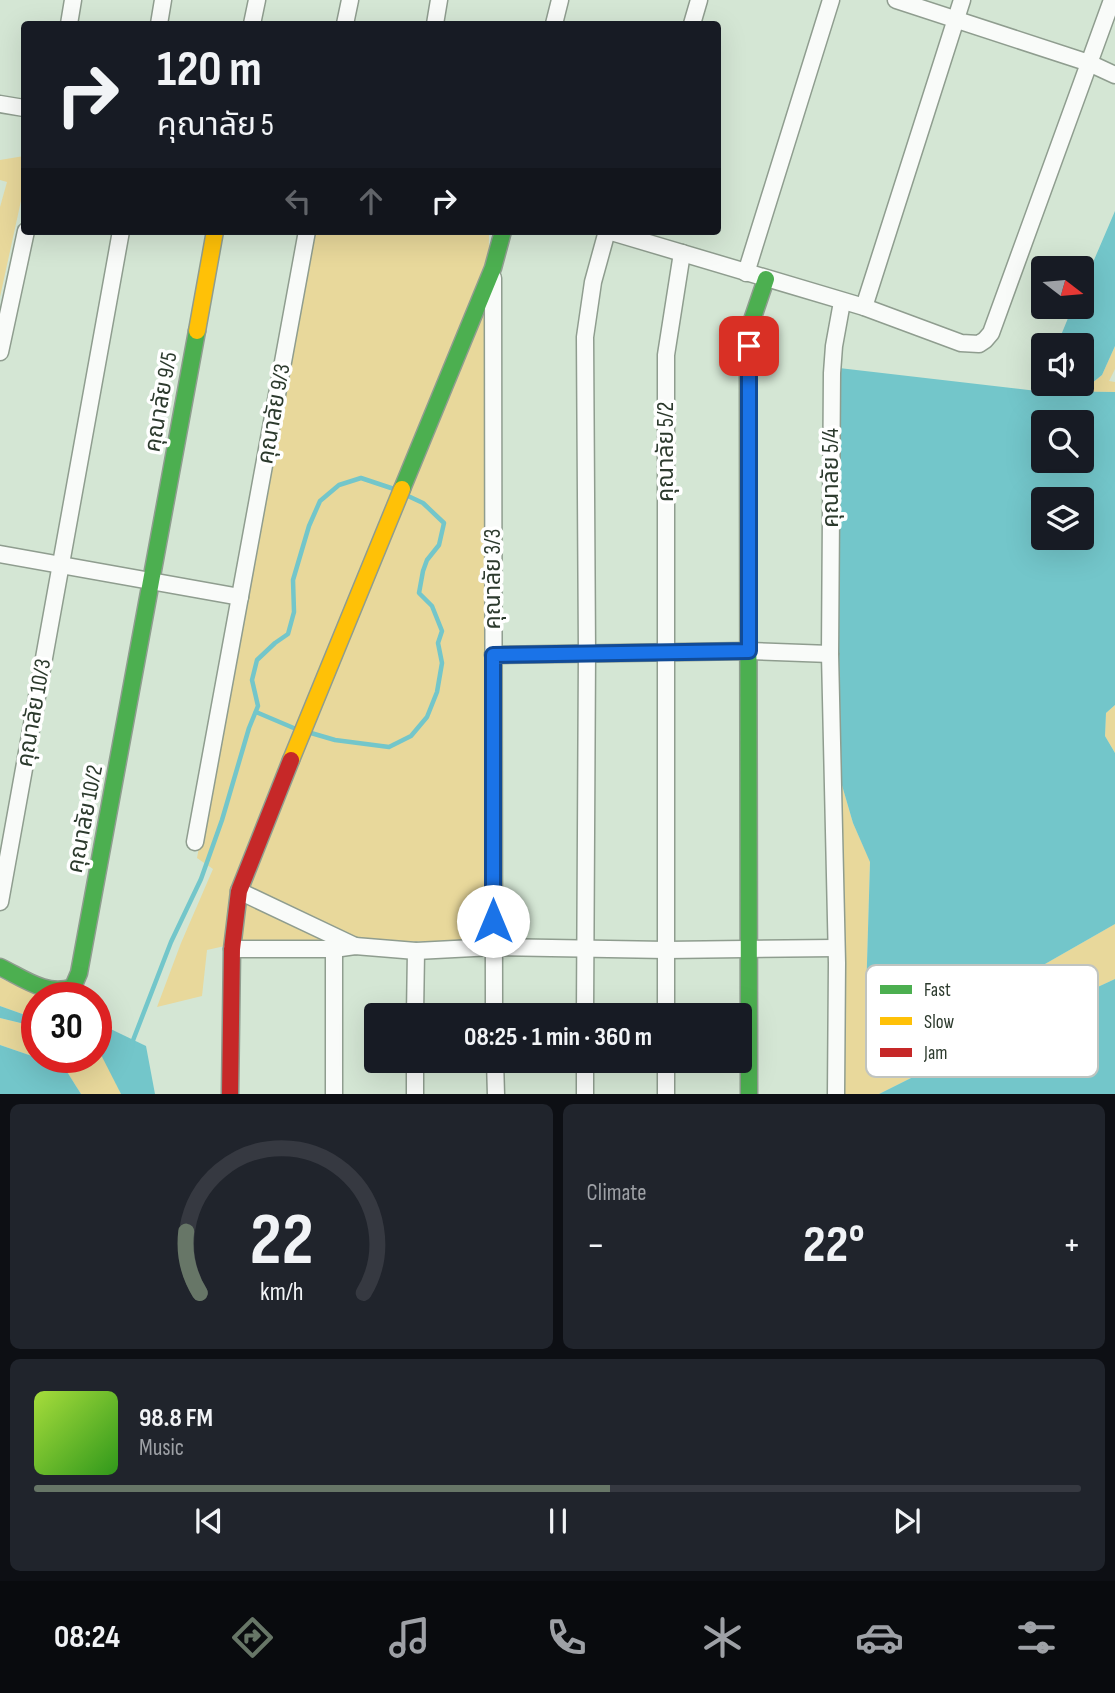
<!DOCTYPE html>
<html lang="en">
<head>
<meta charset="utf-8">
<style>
  :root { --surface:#171b24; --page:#20242c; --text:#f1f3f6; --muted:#9ea1a6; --line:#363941; --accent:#677667 }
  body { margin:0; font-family:"Sofia Sans Condensed","Noto Sans Thai",sans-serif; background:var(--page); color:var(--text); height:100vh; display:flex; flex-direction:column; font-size:26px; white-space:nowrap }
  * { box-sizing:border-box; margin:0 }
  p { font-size:23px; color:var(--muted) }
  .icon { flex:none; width:38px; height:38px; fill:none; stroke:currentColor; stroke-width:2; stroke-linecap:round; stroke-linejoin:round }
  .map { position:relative; height:1094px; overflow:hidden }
  .details { display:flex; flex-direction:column; gap:10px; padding:10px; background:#0d0f14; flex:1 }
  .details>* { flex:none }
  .hud { position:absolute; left:21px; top:21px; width:700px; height:214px; border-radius:7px; box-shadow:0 7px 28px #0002; background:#171b24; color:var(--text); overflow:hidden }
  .needle { width:46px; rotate:106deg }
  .controls { position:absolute; left:1031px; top:256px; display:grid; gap:14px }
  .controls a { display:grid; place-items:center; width:63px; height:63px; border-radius:7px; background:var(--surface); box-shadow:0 7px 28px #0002; font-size:35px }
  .speed { position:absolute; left:21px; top:982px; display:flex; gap:14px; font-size:35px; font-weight:700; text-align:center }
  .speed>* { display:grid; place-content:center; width:91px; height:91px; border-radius:50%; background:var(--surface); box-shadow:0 7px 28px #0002; line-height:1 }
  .speed .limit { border:10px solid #d22; background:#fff; color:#111 }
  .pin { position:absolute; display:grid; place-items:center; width:60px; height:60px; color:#fff; margin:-30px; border-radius:14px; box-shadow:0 4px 10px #0006 }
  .me { position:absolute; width:77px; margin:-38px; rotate:0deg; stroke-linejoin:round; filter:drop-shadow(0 0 5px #0008) }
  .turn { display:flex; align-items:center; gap:24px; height:147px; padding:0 21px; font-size:32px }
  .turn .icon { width:91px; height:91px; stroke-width:2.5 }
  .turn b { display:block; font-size:49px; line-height:60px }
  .lanes { display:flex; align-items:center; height:66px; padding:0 21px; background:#0003; justify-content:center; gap:35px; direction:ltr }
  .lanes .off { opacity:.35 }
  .big { font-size:52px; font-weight:700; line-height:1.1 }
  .details .widget { flex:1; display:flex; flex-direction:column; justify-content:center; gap:10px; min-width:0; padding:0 24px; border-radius:10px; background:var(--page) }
  .details .dial { align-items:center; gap:0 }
  .dial svg { height:182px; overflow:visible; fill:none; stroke:var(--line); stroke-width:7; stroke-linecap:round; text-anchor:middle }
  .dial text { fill:var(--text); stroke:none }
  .song { display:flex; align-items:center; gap:21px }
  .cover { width:84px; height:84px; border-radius:10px; background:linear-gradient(135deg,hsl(80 70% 55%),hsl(110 70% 35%)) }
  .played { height:7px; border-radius:4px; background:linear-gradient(90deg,var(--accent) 55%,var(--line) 55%) }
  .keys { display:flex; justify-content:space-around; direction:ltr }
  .heat { display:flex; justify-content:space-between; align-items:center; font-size:38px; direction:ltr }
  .details .tiles { flex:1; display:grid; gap:10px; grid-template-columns:1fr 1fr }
  .widget:last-child { grid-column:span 2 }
  .trip { position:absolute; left:364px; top:1003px; width:388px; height:70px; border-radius:7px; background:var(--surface); box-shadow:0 7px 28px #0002; font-weight:700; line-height:70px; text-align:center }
  .tab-bar { display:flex; height:112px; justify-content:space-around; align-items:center; background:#090b0e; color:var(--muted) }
  .tab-bar .icon { width:49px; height:49px }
  .tab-bar .on { color:var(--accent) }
  .tab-bar b { font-size:32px; color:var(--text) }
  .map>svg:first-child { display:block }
  .green { fill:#e8d89b }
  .water { fill:#73c6ca; fill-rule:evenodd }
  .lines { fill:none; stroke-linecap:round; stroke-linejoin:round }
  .stream { stroke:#73c6ca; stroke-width:4.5 }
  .street-casing { stroke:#8f9d8f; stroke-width:19 }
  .fast-casing { stroke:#8f9d8f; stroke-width:19 }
  .slow-casing { stroke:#8f9d8f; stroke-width:19 }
  .jam-casing { stroke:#8f9d8f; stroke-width:19 }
  .street { stroke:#f9fbf9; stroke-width:16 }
  .fast { stroke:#4caf50; stroke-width:16 }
  .slow { stroke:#ffc107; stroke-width:16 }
  .jam { stroke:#c62828; stroke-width:16 }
  .route-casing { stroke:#114b97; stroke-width:18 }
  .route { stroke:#1a73e8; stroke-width:12 }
  .labels { text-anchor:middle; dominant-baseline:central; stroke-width:7; stroke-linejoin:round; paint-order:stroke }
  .street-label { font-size:23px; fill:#2c3a2d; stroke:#fff }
  .key { fill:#fff; stroke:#c0c4c0; stroke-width:2 }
  .key-label { font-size:19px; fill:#2c3a2d }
</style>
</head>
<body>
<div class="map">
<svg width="1115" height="1095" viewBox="0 0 1115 1095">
  <rect width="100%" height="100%" fill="#d4e6d4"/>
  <!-- green -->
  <g class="green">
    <polygon points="24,156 24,187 0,297 0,207 7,182 0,180 0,160"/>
    <polygon points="314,231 489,231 484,885 476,941 238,943 207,950 202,996 157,1007 181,943 213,869 197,858"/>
    <polygon points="1115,346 1115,369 1109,381 1115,382 1115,392 1037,391 1042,378 1043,383 1092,383 1102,375"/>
    <polygon points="1115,705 1115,753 1105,736 1106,713"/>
    <polygon points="839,775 853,823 870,861 866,996 900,1036 1031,972 1115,924 1115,979 996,1034 970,1040 948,1065 915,1076 879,1094 840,1094"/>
    <polygon points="0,978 43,997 37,998 37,1017 28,1016 0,1006"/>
    <polygon points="0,1018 37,1027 37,1057 96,1057 96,1045 98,1046 121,1094 81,1094 64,1067 0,1045"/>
  </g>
  <!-- water -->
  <g class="water">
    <polygon points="1115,211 1115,346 1102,375 1092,383 1082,382 1082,345 1057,345 1073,306 1082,306 1082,288"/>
    <path d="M839 368 1037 391 1115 392V705L1106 713 1105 736 1115 753V924L1031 972 900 1036 878 1031 866 996 870 862 853 823 839 775ZM1043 422H1082V460H1043ZM1043 499H1082V537H1043Z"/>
    <polygon points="1115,979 1115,1094 879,1094 915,1076 948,1065 970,1040 996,1034"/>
    <polygon points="0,1006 28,1016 37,1017 37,1027 0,1018"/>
    <polygon points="96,1022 146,1046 155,1094 121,1094 96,1045"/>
    <polygon points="0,1045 64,1067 81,1094 0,1094"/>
  </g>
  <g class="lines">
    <!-- stream -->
    <g class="stream">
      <polyline points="256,712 296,729"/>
      <polyline points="311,733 335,740 389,747 411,736 427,717 437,692 442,663 438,643 442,631 432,606 419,593 423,571 427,560 439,545 444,523 423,503 408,496"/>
      <polyline points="132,1043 171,942 201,879 222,820 249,728 258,706 252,680 257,660 275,643 288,634 294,612 293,580 309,526 320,501 339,485 361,478 394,489"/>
    </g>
    <!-- street casing -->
    <g class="street-casing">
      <g id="street">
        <polyline points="896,0 1089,63 1115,75"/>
        <polyline points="69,24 73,0"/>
        <polyline points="159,24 163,0"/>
        <polyline points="252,24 257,0"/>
        <polyline points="345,24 350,0"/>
        <polyline points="435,24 439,0"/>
        <polyline points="554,24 560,0"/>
        <polyline points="692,24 699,0"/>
        <polyline points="0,104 24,108"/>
        <polyline points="608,231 864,307 961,343 979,344 985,340 991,333 1112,0"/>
        <polyline points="746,273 831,0"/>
        <polyline points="493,278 494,1015"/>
        <polyline points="864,307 962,0"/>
        <polyline points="0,352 26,231"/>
        <polyline points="0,554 240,597"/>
        <polyline points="493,655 749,651 830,654"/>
        <polyline points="195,842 307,231"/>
        <polyline points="239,891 355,946"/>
        <polyline points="0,902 121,231"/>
        <polyline points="232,949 334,949 355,946 416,951 493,947 666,950 836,948"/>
        <polyline points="415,1015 416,951"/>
        <polyline points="585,1015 587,652 585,337 593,282 607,231"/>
        <polyline points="666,1015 666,355 682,253"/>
        <polyline points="495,1060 496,1095"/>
        <polyline points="585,1060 585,1095"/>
        <polyline points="666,1060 666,1095"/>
        <polyline points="334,1095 334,949"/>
        <polyline points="415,1095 415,1060"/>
        <polyline points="836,1095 837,963 830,654 832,373 834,346 842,302"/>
      </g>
    </g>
    <!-- fast casing -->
    <g class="fast-casing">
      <g id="fast">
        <polyline points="402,489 493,268 503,231"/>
        <path d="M0 967C23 978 47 997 73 987L79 973 197 331"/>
        <polyline points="749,1095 748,366 751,323 766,279"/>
      </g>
    </g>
    <!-- slow casing -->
    <g class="slow-casing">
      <g id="slow">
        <polyline points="197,331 215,231"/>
        <polyline points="291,760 402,489"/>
      </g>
    </g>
    <!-- jam casing -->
    <g class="jam-casing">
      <polyline id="jam" points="230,1095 232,949 239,891 291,760"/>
    </g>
    <!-- street -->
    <use href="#street" class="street"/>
    <!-- fast -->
    <use href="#fast" class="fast"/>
    <!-- slow -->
    <use href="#slow" class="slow"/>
    <!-- jam -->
    <use href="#jam" class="jam"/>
  </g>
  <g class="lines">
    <!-- route casing -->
    <g class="route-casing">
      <polyline id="route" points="493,921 493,655 749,651 749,346"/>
    </g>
    <!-- route -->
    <use href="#route" class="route"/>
  </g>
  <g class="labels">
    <!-- street labels -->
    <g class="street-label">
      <text transform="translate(161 402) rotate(-80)">คุณาลัย 9/5</text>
      <text transform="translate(274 414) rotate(-80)">คุณาลัย 9/3</text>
      <text transform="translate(666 452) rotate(-90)">คุณาลัย 5/2</text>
      <text transform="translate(831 478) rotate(-90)">คุณาลัย 5/4</text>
      <text transform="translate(493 579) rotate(-90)">คุณาลัย 3/3</text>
      <text transform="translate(34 713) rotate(-80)">คุณาลัย 10/3</text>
      <text transform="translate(85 819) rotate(-79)">คุณาลัย 10/2</text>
    </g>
  </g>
  <!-- legend -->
  <rect x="866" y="965" width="232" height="112" rx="10" class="key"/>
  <rect x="880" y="985" width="32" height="9" fill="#4caf50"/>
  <rect x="880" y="1017" width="32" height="8" fill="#ffc107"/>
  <rect x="880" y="1048" width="32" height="9" fill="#c62828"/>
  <g class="key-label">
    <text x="924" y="996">Fast</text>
    <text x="924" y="1028">Slow</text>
    <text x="924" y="1059">Jam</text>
  </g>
</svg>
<div class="controls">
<a><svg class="needle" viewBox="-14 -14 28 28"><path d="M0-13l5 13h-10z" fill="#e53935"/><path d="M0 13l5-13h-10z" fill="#9ea1a6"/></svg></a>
<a><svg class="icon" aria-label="sound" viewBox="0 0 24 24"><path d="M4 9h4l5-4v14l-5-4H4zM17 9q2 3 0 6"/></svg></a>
<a><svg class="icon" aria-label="search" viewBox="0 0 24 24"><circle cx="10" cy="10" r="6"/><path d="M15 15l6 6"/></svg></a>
<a><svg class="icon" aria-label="layers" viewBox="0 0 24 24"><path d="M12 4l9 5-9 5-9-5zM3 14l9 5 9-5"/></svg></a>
</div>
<div class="speed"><div class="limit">30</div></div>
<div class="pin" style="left:749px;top:346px;background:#d93025"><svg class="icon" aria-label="arrive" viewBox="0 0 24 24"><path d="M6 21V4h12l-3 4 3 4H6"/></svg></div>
<svg class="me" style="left:493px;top:921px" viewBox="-20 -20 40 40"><circle r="19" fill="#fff"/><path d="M0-13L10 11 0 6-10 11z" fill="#1a73e8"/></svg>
<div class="trip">08:25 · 1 min · 360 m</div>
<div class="hud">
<div class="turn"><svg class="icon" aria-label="right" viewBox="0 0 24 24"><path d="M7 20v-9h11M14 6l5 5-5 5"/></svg><div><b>120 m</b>คุณาลัย 5</div></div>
<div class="lanes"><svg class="icon off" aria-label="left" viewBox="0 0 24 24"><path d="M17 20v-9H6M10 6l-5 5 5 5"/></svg><svg class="icon off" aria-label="ahead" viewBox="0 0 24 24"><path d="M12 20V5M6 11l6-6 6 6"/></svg><svg class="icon" aria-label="right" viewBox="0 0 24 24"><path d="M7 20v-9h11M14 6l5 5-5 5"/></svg></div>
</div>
</div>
<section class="details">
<div class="tiles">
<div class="widget dial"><svg viewBox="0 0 100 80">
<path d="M14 69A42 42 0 1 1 86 69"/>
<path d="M14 69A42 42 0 0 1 8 42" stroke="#677667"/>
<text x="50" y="56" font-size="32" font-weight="700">22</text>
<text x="50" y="72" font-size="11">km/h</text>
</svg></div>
<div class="widget"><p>Climate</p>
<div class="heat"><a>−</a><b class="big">22°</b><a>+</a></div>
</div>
<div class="widget">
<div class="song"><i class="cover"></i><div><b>98.8 FM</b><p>Music</p></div></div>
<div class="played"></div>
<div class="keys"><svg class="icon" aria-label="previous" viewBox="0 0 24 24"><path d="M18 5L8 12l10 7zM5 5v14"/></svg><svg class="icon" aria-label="pause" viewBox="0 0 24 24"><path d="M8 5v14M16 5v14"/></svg><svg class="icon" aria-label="next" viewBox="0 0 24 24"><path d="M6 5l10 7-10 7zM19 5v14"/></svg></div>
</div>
</div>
</section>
<nav class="tab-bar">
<b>08:24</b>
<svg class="icon on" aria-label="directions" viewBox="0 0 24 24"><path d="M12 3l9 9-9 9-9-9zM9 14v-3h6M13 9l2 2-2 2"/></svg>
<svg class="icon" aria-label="music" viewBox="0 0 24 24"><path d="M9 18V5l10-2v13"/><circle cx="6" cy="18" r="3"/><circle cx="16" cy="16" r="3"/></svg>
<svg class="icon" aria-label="phone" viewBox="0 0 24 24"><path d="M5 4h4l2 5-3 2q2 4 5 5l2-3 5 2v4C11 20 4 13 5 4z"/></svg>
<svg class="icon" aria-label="climate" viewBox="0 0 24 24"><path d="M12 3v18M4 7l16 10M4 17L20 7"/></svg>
<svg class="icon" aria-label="car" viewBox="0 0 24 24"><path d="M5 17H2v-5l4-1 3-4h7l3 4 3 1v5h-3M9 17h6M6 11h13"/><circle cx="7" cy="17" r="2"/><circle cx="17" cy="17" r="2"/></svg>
<svg class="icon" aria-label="filters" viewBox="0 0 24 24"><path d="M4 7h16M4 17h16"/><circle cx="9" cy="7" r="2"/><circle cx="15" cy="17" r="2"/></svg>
</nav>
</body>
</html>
